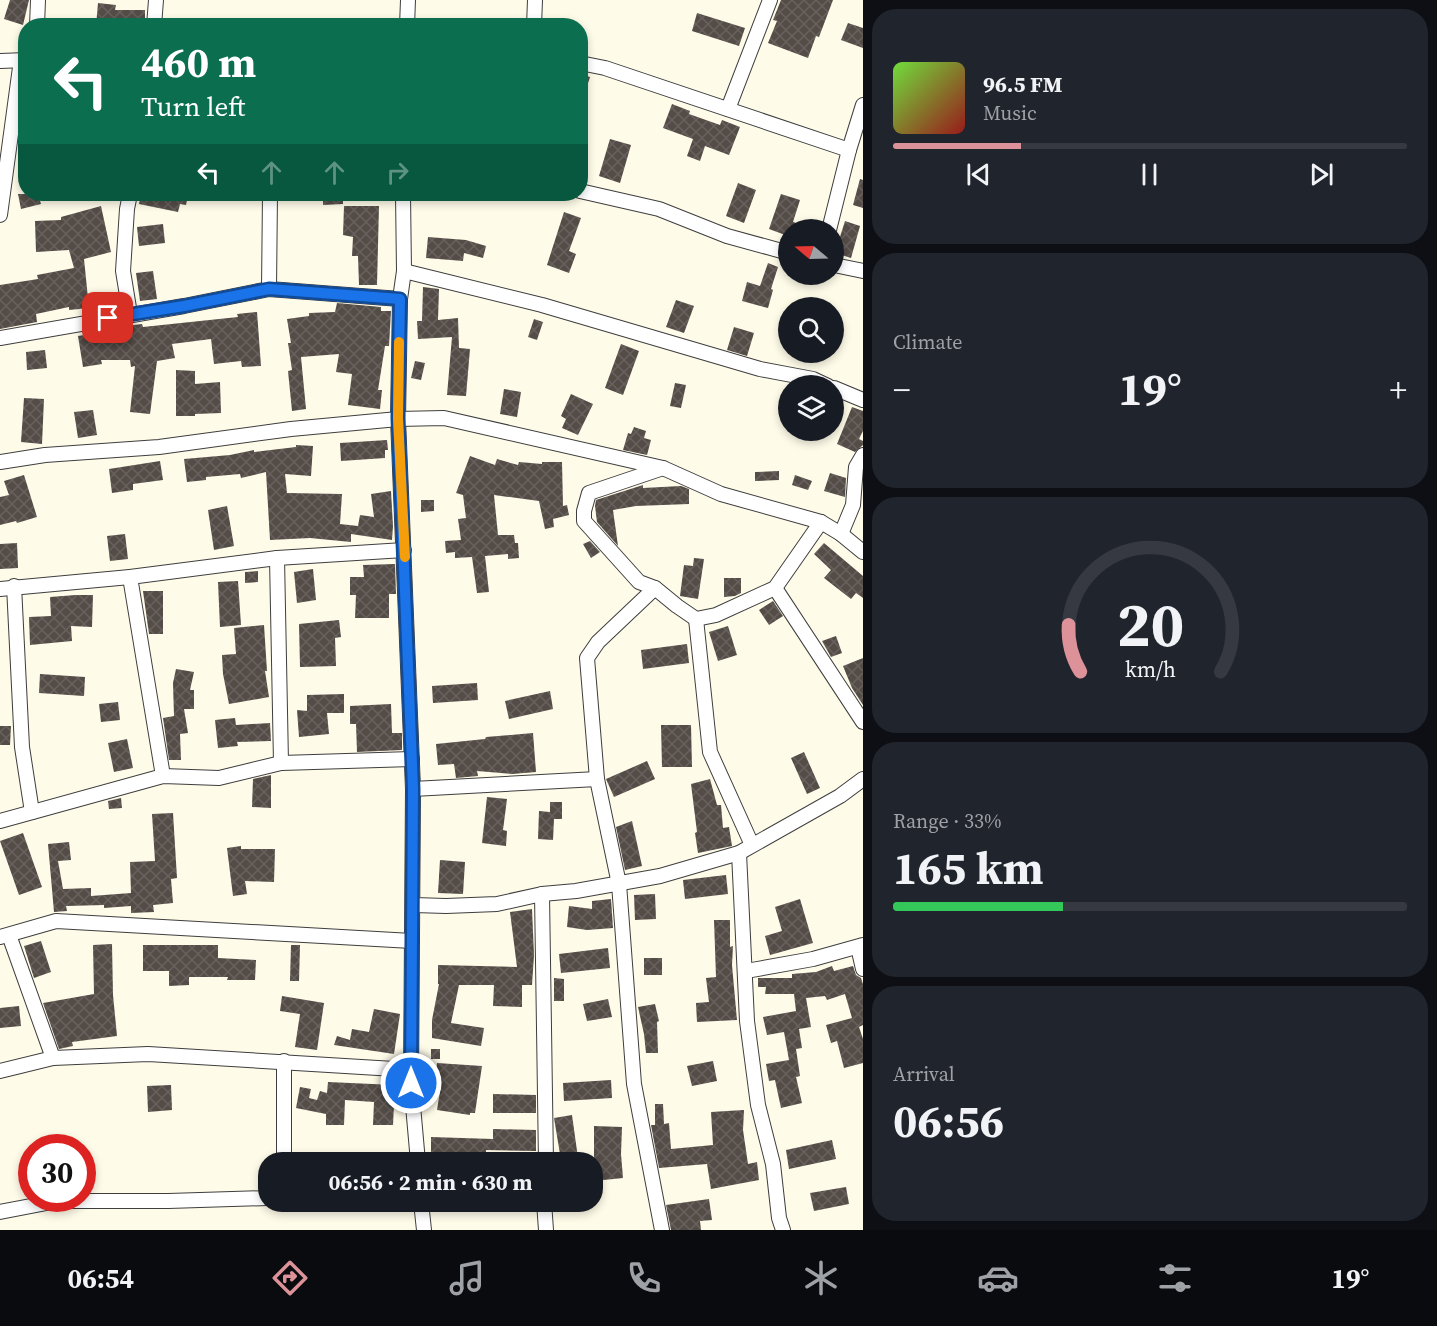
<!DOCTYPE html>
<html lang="en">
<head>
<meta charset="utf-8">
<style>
  :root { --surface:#171b24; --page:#20242c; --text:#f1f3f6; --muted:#9ea1a6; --line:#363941; --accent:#dc9298 }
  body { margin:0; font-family:"Source Serif 4",serif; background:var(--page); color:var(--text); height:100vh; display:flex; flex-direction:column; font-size:22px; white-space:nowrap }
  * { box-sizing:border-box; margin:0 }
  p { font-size:20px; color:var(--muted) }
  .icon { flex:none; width:33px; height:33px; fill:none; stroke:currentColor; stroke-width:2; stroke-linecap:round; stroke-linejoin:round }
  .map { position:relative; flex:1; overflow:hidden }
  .drawer { display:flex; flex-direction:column; gap:9px; padding:9px; background:#0d0f14; width:574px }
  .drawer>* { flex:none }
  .hud { position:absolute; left:18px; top:18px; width:570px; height:183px; border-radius:24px; box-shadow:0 3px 9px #0003; background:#0b6e4f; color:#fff; overflow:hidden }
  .needle { width:39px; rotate:289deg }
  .fabs { position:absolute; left:778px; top:219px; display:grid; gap:12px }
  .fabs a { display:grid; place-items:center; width:66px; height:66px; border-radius:50%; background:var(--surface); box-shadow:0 3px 9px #0003; font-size:30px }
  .speed { position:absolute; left:18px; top:1134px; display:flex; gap:12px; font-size:30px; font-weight:700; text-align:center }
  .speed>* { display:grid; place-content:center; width:78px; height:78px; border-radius:50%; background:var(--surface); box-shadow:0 3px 9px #0003; line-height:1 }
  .speed .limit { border:9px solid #d22; background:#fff; color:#111 }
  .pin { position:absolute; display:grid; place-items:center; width:51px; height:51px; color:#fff; margin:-26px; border-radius:12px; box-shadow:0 3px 9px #0006 }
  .me { position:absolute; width:66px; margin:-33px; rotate:0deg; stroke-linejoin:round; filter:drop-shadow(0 0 4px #0008) }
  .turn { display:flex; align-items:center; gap:21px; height:126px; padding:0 24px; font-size:27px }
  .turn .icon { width:78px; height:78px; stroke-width:2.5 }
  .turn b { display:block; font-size:42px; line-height:51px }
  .lanes { display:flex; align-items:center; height:57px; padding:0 24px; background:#0003; justify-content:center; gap:30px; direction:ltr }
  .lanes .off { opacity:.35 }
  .big { font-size:45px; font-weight:700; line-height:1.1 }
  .drawer .tile { flex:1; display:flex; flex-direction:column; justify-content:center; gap:9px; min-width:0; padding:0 21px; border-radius:24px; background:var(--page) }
  .drawer .dial { align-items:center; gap:0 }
  .dial svg { height:156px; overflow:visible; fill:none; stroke:var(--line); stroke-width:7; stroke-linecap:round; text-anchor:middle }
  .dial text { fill:var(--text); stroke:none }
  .song { display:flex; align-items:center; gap:18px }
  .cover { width:72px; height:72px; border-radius:9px; background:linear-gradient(135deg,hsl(100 70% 55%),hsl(0 70% 35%)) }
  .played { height:6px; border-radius:3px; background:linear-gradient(90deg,var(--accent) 25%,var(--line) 25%) }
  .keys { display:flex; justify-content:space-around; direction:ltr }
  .heat { display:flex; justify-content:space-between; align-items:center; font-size:33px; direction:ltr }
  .charge { height:9px; border-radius:4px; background:linear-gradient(90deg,#34c759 33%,var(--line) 0) }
  .trip { position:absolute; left:258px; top:1152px; width:345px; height:60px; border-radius:24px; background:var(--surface); box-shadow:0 3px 9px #0003; font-weight:700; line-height:60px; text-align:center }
  .tab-bar { display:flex; height:96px; justify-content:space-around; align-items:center; background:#090b0e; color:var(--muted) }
  .tab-bar .icon { width:42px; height:42px }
  .tab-bar .selected { color:var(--accent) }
  .tab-bar b { font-size:27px; color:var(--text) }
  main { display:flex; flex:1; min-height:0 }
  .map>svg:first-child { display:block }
  .building { fill:url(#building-cross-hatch) }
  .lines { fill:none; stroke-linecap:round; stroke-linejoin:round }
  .minor-casing { stroke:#3e3e3e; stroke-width:16 }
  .minor { stroke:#fff; stroke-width:14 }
  .route-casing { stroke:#114b97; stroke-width:15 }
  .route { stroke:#1a73e8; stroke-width:10 }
  .slow { stroke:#f59e0b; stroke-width:10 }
</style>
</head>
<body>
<main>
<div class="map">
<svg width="863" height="1230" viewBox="0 0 863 1230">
  <defs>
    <pattern id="building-cross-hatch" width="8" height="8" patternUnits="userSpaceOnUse" patternTransform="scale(1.5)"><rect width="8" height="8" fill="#544c47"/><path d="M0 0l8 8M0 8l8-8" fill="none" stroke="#68615d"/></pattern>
  </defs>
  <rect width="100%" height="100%" fill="#fffbe9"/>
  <!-- building -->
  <g class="building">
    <polygon points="10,0 29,0 23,25 4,19"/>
    <polygon points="781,0 833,0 819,37 816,36 808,58 768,43 777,21 773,20"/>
    <polygon points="98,3 116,5 115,10 145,10 145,26 96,26"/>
    <polygon points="697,13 745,28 739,46 692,31"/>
    <polygon points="848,23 863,28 863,48 841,40"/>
    <polygon points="580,74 590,77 582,102 580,102"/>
    <polygon points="672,104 690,111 689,114 720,125 722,120 740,127 729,155 705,146 700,161 687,156 693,139 663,128"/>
    <polygon points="610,139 631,145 620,183 599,176"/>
    <polygon points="860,179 863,180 863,208 853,205"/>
    <polygon points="738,183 756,190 744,223 726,216"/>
    <polygon points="18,194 38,194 41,204 21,209"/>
    <polygon points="141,194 182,194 188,195 186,205 180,204 178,212 139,204"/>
    <polygon points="323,194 343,194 343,204 323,205"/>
    <polygon points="781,194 800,200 793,222 811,227 811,230 789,230 788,236 769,229"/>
    <polygon points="101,206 111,252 84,259 89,308 69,310 69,307 36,314 37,322 0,329 0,285 38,279 37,275 74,268 69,250 36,252 35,221 61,220 61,217"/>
    <polygon points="344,206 379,206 377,285 359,285 358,256 352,256 353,237 343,235"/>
    <polygon points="564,212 581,218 569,251 576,254 569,273 547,265"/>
    <polygon points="845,221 860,226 851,258 835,253"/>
    <polygon points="163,224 165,243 139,246 137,227"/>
    <polygon points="428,237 466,240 486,246 483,258 464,253 463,261 426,258"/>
    <polygon points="768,263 778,267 771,289 773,290 768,308 742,301 747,282 760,286"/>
    <polygon points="153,271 157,299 140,301 136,273"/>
    <polygon points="423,287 439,289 438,320 458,318 459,348 470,349 466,396 447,395 452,337 418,339 417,321 422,321"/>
    <polygon points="676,300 694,306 684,333 666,327"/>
    <polygon points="337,303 381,307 381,311 391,311 389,346 385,346 378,390 382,390 380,409 348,405 352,374 336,372 339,354 301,357 306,409 292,411 288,371 292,370 288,343 291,343 287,319 309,316 309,313 335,312"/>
    <polygon points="257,312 261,366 242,367 241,361 214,364 211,339 172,344 175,358 157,361 150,414 130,412 135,366 131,367 130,360 101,360 102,364 83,367 78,336 103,332 103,331 126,331 125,326 142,324 143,327 238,317 237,314"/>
    <polygon points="534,319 543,322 537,340 528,337"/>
    <polygon points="734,327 754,333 747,356 727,350"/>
    <polygon points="621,344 639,351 623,395 605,388"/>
    <polygon points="45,350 47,368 27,370 26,352"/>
    <polygon points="415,361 425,363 421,380 411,378"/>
    <polygon points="176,370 195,371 195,384 220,382 221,413 195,414 195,416 176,416"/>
    <polygon points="675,383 686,385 681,408 670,406"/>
    <polygon points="504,389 521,392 517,417 500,414"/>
    <polygon points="571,394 593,404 578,435 562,428 566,419 561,416"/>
    <polygon points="24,398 44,399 42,444 21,442"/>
    <polygon points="852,407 863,411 863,431 859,439 863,441 863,445 855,452 837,444"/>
    <polygon points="93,410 97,435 78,438 74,412"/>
    <polygon points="634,427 646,431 644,438 651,440 647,455 623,450 628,433 631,434"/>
    <polygon points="387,440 388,450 385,450 385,458 341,461 340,443"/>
    <polygon points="296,445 313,446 311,476 285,474 287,493 342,494 340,524 358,526 360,515 374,517 371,494 391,491 393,526 392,540 351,534 351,542 310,538 270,540 266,472 241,478 240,474 206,477 206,480 187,482 184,459 230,455 254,450 254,452 296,447"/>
    <polygon points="470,456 495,465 497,459 518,465 519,462 542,464 542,462 562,462 563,506 567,505 569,515 553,519 554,527 545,529 539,501 494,495 498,535 514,535 515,543 518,543 519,558 508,559 508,554 485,556 489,592 477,593 472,557 455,558 455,552 446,553 445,541 461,540 458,519 466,518 463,495 456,493"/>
    <polygon points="160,461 163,480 133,484 133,490 112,493 109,469"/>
    <polygon points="779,471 779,480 755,481 755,472"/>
    <polygon points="830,473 846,478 845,497 824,491"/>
    <polygon points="24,475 37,517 17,523 16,521 0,525 0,497 9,495 4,481"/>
    <polygon points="795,475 812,481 808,490 792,485"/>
    <polygon points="643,485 643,488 681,486 689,489 689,504 636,506 613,510 618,546 597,522 595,506 596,500"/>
    <polygon points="421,500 434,500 434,511 421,512"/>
    <polygon points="227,506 234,546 214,550 208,510"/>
    <polygon points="125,534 128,559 110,561 107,536"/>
    <polygon points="590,541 600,552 591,558 583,544"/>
    <polygon points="17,543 18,568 0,569 0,544"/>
    <polygon points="824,543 863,576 863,598 856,593 851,599 824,578 831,570 814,554"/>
    <polygon points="694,558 704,559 698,599 680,596 684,565 693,566"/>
    <polygon points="395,564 396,594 389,594 389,618 355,618 356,595 350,595 350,577 364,577 363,565"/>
    <polygon points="313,569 316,600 297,603 294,572"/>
    <polygon points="258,571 258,582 245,583 245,572"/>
    <polygon points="724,578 741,578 741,593 735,596 724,597"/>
    <polygon points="238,581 241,625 220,627 218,582"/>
    <polygon points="143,591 163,591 163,634 149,634"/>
    <polygon points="76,595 93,595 92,627 71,626 72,641 30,645 29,617 51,616 50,597"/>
    <polygon points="773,601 783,616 769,625 759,610"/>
    <polygon points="339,620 341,637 335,638 336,666 300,667 299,624"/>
    <polygon points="264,625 267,671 265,671 269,697 229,704 223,674 222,655 236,654 234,628"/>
    <polygon points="728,626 737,655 718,661 709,632"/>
    <polygon points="836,636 842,653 831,657 822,641"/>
    <polygon points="687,644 689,663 643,669 641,650"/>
    <polygon points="863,658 863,705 852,688 843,666"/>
    <polygon points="176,669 194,672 190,690 194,690 194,709 184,709 188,733 180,734 181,760 169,760 163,718 174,716 173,683"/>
    <polygon points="40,674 85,677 84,696 39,693"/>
    <polygon points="477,683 478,700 433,703 432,686"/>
    <polygon points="550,691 553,709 509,719 505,701"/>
    <polygon points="344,694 344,713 327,713 329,734 299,737 297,710 307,711 307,695"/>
    <polygon points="118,702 120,720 101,722 99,704"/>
    <polygon points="391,704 392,733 402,733 402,750 357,752 356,724 350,724 350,706"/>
    <polygon points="235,718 236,725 270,723 271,741 237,742 238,746 218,748 215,720"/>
    <polygon points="661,725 691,725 692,767 662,767"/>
    <polygon points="0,726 11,726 10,745 0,745"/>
    <polygon points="533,733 536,772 512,774 477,771 478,776 456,778 454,764 438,765 436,744 485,739 486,737"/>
    <polygon points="127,739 133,768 114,772 108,743"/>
    <polygon points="804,752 820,788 807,794 791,758"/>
    <polygon points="647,761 655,779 614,797 606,779"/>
    <polygon points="271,775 271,808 252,807 253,779"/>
    <polygon points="710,779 717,805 721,805 723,828 729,827 732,846 698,853 695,833 697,832 691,784"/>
    <polygon points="487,797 507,799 503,830 507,831 506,846 482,843"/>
    <polygon points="121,798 122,808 109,809 108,801"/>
    <polygon points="550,802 562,802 562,819 554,819 553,840 538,839 539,811 550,812"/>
    <polygon points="173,813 177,878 171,879 173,903 153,905 154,912 131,913 131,906 104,908 104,905 66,906 67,911 54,912 48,844 69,842 71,860 58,861 63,889 91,888 91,896 131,893 130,862 155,861 152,814"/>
    <polygon points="632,821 642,866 625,870 616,827"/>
    <polygon points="23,833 42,887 19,895 0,841"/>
    <polygon points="241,846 241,849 275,849 274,882 245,881 247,894 233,896 227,848"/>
    <polygon points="440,860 465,862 463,894 438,893"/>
    <polygon points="726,875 728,894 685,899 683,880"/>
    <polygon points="655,894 656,919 635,920 634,895"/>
    <polygon points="611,899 613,928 587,930 567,927 569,906 592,909 592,901"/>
    <polygon points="800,899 813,943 770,955 765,936 782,931 775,907"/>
    <polygon points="532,909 534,955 532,985 522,985 522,1007 493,1006 494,985 459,985 451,1023 484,1028 481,1046 432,1038 432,1020 439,984 438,984 438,965 517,967 510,912"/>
    <polygon points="714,920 730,920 730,947 733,946 732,965 737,1020 697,1022 696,1003 709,1002 706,978 716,977"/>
    <polygon points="41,941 51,972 34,978 24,946"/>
    <polygon points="112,944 113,995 117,1036 72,1042 73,1046 59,1049 43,1003 94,994 93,945"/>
    <polygon points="143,945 218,945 218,958 256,960 255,980 227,980 228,977 189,977 189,985 169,986 169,971 143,971"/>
    <polygon points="291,945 300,945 299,981 290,981"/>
    <polygon points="608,948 610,968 561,973 559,954"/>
    <rect x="644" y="958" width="18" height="17"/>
    <polygon points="832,966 834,971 853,966 856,975 861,978 863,984 863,1025 859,1027 863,1039 863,1063 844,1068 837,1041 831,1043 826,1025 852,1018 845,994 827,1000 825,996 806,998 811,1027 799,1029 802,1048 796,1049 800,1076 796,1077 802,1103 781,1108 775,1080 769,1081 766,1064 789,1060 784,1032 767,1035 763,1017 796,1011 794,994 765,994 766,987 758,987 758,978 792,978 792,974 816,972"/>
    <polygon points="554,978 564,979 564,1001 554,1001"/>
    <polygon points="282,996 324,1003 317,1050 295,1047 300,1014 280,1011"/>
    <polygon points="608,999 612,1017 587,1021 583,1004"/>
    <polygon points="655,1004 659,1021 657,1022 658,1053 646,1053 644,1034 638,1007"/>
    <polygon points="19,1006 21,1026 0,1028 0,1008"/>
    <polygon points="374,1009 400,1014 394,1054 334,1045 337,1036 350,1040 352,1029 369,1032"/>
    <rect x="431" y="1049" width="9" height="10"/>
    <polygon points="713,1061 717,1081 692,1086 687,1066"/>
    <polygon points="437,1063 482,1066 475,1113 470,1113 470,1115 437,1110 441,1085 435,1085"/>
    <polygon points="611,1080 612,1098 564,1101 563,1083"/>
    <polygon points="328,1082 395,1085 393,1125 373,1125 374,1102 345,1100 344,1125 326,1125 326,1114 296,1108 300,1087 311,1089 309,1098 317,1100 320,1091 327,1093"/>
    <polygon points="171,1085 172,1110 148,1112 147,1086"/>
    <polygon points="493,1094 536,1095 536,1113 493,1113"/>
    <polygon points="655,1104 663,1104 664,1124 669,1123 671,1149 713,1145 711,1112 744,1110 743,1130 748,1164 757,1162 759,1180 711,1189 707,1164 659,1168 651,1125 655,1125"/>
    <polygon points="572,1115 578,1158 561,1160 554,1118"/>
    <polygon points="594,1126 622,1127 621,1154 623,1178 594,1181"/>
    <polygon points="493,1129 536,1130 536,1151 486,1150 486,1156 431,1155 431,1137 493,1139"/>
    <polygon points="832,1140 836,1159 789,1169 786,1150"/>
    <polygon points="846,1187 849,1204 814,1211 810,1193"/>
    <polygon points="709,1199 712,1220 700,1221 701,1230 671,1230 666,1205"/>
  </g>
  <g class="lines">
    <!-- minor casing -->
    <g class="minor-casing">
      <g id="minor">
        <polyline points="37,26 38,0"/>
        <polyline points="154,26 156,0"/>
        <polyline points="407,26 408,0"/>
        <polyline points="534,26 535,0"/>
        <polyline points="0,61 26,60"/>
        <polyline points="580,63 605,68 849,150"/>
        <polyline points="728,109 770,0"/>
        <polyline points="580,191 659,209 727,236 789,253"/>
        <polyline points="403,194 404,271 400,299 398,419 413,789 411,1083 418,1162"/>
        <polyline points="0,215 21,60"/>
        <polyline points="829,230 849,150 863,105"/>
        <polyline points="834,265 863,271"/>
        <polyline points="404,271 542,305 760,369 813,379 828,386"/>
        <polyline points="269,289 270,194"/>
        <polyline points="130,314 123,271 127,209 130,194"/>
        <polyline points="0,338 184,306 269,289 400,299"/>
        <polyline points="834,388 863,400"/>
        <polyline points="0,462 45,455 159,447 291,429 398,419 444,418 663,468 721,494 821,522 841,534 863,552"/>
        <polyline points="663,468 589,493 584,511 584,521 639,582 655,588 677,606 696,619 716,615 775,588 821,522"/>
        <polyline points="841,534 853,505 856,467 863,455"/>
        <polyline points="277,558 281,763"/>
        <polyline points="130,577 163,776"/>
        <polyline points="14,586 22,747 32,812"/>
        <polyline points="655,588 598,642 587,658 597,779 619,884 634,1084 662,1230"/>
        <polyline points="775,588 863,722"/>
        <polyline points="0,589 130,577 277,558 404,550"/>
        <polyline points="696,619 710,752 752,845"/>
        <polyline points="413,789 597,779"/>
        <polyline points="0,821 163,776 219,778 281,763 412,759"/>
        <polyline points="739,853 747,1021 758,1105 773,1164 779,1218 783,1230"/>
        <polyline points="542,894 546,1162"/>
        <polyline points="414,905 446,906 497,904 542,894 576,891 660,876 739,853 840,796 863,779"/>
        <polyline points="9,935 53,1058"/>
        <polyline points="0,937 56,921 412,941"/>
        <polyline points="858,947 863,969"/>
        <polyline points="746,971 813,959 863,945"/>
        <polyline points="284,1061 284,1162"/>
        <polyline points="0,1071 53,1058 148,1054 411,1070"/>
        <polyline points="421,1202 424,1230"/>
        <polyline points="544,1202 546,1230"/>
        <polyline points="0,1212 57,1201 168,1201 268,1198"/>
      </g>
    </g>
    <!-- minor -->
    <use href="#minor" class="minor"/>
  </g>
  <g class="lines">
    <!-- route casing -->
    <g class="route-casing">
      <polyline id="route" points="108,318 184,306 269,289 400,299 398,418 413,789 411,1083"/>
    </g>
    <!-- route -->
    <use href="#route" class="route"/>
    <!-- slow -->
    <polyline class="slow" points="399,342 398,418 405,557"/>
  </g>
</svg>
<div class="fabs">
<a><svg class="needle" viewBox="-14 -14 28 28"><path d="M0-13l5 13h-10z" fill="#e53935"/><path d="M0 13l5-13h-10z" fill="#9ea1a6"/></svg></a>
<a><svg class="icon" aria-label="search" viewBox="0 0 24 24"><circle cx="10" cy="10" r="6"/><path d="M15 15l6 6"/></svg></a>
<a><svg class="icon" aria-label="layers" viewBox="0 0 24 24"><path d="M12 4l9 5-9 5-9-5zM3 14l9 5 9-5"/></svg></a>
</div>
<div class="speed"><div class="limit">30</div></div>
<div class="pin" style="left:108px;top:318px;background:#d93025"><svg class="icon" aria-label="arrive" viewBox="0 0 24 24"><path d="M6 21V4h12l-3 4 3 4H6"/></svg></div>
<svg class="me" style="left:411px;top:1083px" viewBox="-20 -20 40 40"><circle r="17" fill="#1a73e8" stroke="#fff" stroke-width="3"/><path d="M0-11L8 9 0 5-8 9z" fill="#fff"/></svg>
<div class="trip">06:56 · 2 min · 630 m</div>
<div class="hud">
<div class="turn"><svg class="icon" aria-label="left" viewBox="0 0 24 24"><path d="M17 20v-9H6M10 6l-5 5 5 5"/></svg><div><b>460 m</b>Turn left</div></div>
<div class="lanes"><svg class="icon" aria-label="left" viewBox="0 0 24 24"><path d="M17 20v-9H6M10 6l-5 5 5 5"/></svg><svg class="icon off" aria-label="ahead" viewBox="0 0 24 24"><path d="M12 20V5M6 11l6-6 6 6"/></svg><svg class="icon off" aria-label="ahead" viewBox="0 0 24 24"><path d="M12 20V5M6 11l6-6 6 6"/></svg><svg class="icon off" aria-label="right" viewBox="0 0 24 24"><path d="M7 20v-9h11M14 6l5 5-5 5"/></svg></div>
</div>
</div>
<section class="drawer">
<div class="tile">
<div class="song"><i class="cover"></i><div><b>96.5 FM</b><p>Music</p></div></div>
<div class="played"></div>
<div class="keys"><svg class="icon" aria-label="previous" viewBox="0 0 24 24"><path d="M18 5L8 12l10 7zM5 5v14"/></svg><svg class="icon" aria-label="pause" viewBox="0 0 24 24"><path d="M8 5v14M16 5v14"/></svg><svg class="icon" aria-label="next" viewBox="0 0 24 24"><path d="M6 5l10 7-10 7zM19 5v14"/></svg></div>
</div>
<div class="tile"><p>Climate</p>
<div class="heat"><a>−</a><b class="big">19°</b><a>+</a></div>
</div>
<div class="tile dial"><svg viewBox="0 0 100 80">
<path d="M14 69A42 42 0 1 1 86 69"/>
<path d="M14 69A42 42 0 0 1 8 45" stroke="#dc9298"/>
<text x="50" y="56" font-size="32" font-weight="700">20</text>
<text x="50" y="72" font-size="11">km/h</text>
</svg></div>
<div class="tile"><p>Range · 33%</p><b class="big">165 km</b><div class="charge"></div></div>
<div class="tile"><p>Arrival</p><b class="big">06:56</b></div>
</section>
</main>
<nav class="tab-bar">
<b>06:54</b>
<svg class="icon selected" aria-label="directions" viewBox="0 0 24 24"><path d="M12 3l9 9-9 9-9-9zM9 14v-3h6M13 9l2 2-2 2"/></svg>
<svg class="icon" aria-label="music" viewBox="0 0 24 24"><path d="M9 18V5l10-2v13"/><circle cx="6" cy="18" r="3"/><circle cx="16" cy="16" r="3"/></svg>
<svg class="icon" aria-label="phone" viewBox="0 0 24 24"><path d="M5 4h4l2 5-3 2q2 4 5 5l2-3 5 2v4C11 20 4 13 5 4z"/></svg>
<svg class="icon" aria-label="climate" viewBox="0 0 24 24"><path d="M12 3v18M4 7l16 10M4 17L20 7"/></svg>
<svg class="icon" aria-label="car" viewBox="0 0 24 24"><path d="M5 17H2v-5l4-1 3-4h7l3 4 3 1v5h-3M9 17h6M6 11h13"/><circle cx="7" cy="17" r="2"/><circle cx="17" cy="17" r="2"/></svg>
<svg class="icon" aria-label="filters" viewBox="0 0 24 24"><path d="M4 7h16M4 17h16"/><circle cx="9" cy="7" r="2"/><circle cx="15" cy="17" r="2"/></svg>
<b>19°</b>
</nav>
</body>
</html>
